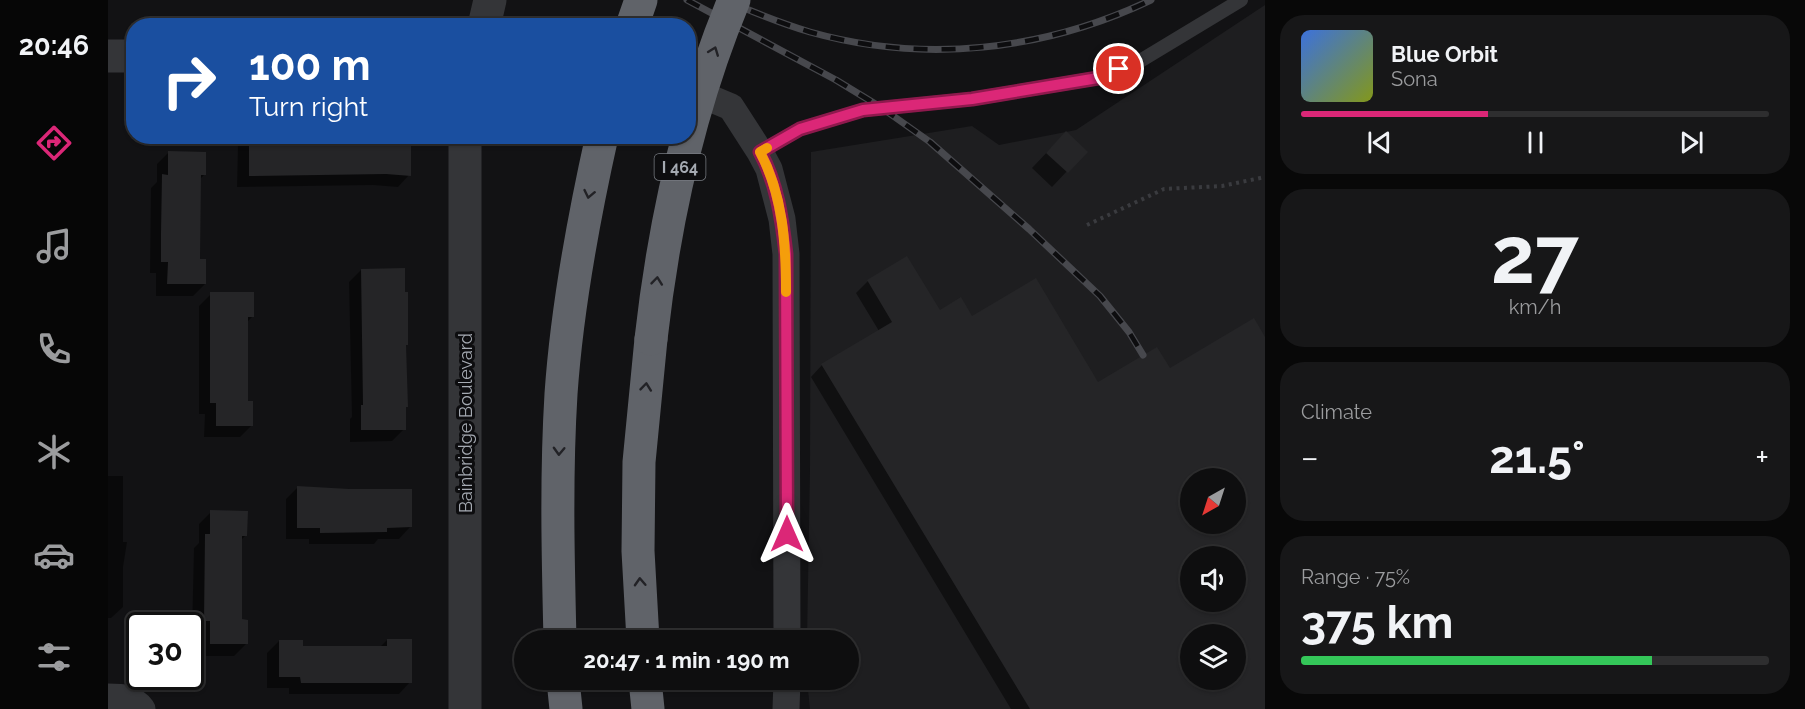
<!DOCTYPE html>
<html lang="en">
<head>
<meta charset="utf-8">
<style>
  :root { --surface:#0e0e0f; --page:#171718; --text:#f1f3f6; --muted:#9b9c9e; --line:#2e2e2f; --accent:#db2777 }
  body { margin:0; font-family:Raleway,sans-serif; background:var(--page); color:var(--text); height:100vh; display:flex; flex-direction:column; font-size:22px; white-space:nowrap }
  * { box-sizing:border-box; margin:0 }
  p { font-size:20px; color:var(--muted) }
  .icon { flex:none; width:33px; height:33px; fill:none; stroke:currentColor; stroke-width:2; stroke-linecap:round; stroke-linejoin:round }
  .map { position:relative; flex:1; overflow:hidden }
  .sheet { display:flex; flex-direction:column; gap:15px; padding:15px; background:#080808; width:540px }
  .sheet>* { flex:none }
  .guide { position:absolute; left:18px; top:18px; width:570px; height:126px; border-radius:24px; box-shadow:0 2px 4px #0004,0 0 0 2px var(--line); background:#1a4fa0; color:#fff; overflow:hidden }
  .needle { width:39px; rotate:219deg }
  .buttons { position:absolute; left:1072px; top:468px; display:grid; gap:12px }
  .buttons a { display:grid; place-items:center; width:66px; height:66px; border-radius:50%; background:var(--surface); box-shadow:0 2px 4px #0004,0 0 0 2px var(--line); font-size:30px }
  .speed { position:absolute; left:18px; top:612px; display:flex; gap:12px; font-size:30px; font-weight:700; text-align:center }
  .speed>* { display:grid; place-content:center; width:78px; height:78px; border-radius:50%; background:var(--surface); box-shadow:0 2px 4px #0004,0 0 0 2px var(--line); line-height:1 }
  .speed .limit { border:3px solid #111; border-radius:9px; background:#fff; color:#111 }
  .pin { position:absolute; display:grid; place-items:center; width:51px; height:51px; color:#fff; margin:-26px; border:3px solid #fff; border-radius:50%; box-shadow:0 2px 6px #0007 }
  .me { position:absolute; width:66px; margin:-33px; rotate:0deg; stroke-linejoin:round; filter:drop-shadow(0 0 4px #0008) }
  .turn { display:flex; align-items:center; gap:21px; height:126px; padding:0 24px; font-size:27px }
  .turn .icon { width:78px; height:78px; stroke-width:2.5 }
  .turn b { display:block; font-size:42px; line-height:51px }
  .big { font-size:45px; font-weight:700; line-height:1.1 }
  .sheet .tile { flex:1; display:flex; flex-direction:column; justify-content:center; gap:9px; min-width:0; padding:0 21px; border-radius:24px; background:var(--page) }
  .sheet .dial { align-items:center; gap:0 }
  .dial b { font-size:78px; line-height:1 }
  .song { display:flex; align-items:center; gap:18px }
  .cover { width:72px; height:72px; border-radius:9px; background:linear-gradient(135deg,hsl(220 70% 55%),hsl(70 70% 35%)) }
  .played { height:6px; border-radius:3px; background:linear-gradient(90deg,var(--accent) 40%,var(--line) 40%) }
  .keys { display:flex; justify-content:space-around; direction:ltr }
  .heat { display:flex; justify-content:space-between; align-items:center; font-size:33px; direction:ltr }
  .charge { height:9px; border-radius:4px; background:linear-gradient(90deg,#34c759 75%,var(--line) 0) }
  .trip { position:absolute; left:406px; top:630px; width:345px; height:60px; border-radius:30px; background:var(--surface); box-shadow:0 2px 4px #0004,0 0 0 2px var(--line); font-weight:700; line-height:60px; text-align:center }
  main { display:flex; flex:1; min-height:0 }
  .menu { display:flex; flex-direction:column; width:108px; justify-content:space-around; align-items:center; background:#060606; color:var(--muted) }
  .menu .icon { width:42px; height:42px }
  .menu .selected { color:var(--accent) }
  .menu b { font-size:27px; color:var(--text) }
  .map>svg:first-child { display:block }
  .built { fill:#1e1e20; fill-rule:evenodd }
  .shadow { fill:#0007; fill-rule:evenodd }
  .building { fill:#252527; fill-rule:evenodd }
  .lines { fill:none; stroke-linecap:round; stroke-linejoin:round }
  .path { stroke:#3a3b3f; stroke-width:4; stroke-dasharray:3 4.5; stroke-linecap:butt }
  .service { stroke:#343538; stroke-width:14 }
  .minor { stroke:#343538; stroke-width:27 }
  .tertiary { stroke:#343538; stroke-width:33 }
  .motorway { stroke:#606369; stroke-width:33 }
  .rail-casing { stroke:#47484d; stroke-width:7 }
  .rail { stroke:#0d0d0f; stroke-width:4.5; stroke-dasharray:14; stroke-linecap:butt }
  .motorway-bridge { stroke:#606369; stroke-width:33 }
  .oneway { stroke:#222226 }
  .route-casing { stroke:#8e194d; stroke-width:15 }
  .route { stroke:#db2777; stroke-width:10 }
  .slow { stroke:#f59e0b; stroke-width:10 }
  .labels { text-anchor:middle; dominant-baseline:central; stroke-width:6; stroke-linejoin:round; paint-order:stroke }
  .shield { fill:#0d0d0f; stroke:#777b81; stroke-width:1.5 }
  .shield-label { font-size:16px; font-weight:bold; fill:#a5aab2 }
  .street-label { font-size:18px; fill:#a5aab2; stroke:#0d0d0f }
</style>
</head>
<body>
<main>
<nav class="menu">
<b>20:46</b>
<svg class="icon selected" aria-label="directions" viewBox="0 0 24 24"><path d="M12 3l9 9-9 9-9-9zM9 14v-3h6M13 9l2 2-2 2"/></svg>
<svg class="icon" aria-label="music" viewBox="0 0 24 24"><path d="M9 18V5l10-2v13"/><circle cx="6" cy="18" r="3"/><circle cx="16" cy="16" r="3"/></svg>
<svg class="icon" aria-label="phone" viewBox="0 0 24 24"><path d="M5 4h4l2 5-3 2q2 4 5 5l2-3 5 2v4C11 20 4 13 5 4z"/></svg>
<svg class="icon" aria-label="climate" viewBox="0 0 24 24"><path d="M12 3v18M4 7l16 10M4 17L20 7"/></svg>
<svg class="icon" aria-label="car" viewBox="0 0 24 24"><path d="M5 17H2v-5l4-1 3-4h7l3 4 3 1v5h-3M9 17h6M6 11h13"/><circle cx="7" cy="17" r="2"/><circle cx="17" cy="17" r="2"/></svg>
<svg class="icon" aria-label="filters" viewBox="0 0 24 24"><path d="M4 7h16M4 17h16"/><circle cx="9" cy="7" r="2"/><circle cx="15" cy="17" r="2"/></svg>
</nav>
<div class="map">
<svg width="1157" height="709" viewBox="0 0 1157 709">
  <rect width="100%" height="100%" fill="#121214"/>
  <!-- built -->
  <path class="built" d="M1157 5V709H702L699 680H741V640H699L702 470 703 152 864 126 891 145 968 130ZM1083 478H1128V524H1083ZM1083 556H1128V602H1083ZM1083 634H1128V680H1083Z"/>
  <!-- shadow -->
  <g class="shadow">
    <polygon points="139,136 301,136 301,175 290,187 265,185 129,187 130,146"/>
    <polygon points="943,148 977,152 944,187 924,168"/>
    <polygon points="61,152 96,175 91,180 90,261 97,284 85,296 48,296 48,273 42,273 43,188 49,182 49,164"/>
    <polygon points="253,270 296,346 299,406 296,409 296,429 284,441 242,442 242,419 244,417 241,282"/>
    <path d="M760 281 831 312 864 318 990 384 1061 370 1157 340V709H903L703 377 714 365 771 331 748 293ZM1083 478H1128V524H1083ZM1083 556H1128V602H1083ZM1083 634H1128V680H1083Z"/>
    <polygon points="103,294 145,316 138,323 138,402 144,425 132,437 96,437 97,414 91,414 91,306"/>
    <polygon points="0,476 15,476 15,542 19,542 15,567 15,607 3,618 0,618"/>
    <polygon points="190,487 241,490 302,527 291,539 270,539 266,544 201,544 201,539 178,539 178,499"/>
    <polygon points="103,512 138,535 133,540 132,621 138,644 126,656 91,656 91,633 84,633 86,548 91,543 91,524"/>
    <polygon points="279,640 302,682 291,694 181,694 181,688 159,688 159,653 171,641 193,647 272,647"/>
  </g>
  <!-- building -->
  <g class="building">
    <polygon points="958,131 980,152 960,173 938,153"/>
    <polygon points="141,136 303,136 303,176 278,174 141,176"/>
    <polygon points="60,151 98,152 98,175 93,175 92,259 98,259 98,284 59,284 60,262 53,262 53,233 54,174 60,175"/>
    <path d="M799 256 832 310 853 297 864 316 928 278 990 382 1049 347 1062 368 1146 318 1157 337V709H922L713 364 784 322 759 280ZM1083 478H1128V524H1083ZM1083 556H1128V602H1083ZM1083 634H1128V680H1083Z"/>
    <polygon points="297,268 297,292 300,292 300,345 298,345 300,407 298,407 298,430 253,430 253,405 255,405 253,269"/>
    <polygon points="102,292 146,292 146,317 140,317 140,401 145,401 145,426 108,426 108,403 102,403"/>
    <polygon points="189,486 241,489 304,489 304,527 279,528 279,532 212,533 212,528 189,528"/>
    <polygon points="102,510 140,511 139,536 134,536 134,619 140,620 140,644 102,644 102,621 96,621 97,534 102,534"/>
    <polygon points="279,639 304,639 304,683 193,683 192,677 171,677 171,640 195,640 195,646 279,646"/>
  </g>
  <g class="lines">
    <!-- path -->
    <polyline class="path" points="979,225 1056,189 1114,186 1157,177"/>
    <!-- service -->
    <polyline class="service" points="652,152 692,129 755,110 864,99 990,78 1032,61 1133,0"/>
    <!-- minor -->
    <g class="minor">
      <polyline points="580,89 623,107 652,152 661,169 674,219 678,254 679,640"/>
      <path d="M0 697C14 697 25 697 34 709"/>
      <polyline points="678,709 679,680"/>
    </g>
    <!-- tertiary -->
    <g class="tertiary">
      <polyline points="376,26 382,0"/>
      <polyline points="0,56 26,56"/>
      <polyline points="357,136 357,709"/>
    </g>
    <!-- motorway -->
    <g class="motorway">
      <polyline points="524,26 533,0"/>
      <path d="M452 640C450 558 448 476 453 394 459 307 475 221 494 136"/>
      <polyline points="535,640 530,551 531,462 543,339"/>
      <polyline points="455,680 458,709"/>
      <polyline points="537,680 540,709"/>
    </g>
    <!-- rail casing -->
    <g class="rail-casing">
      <g id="rail">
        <polyline points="579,0 728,80 774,108 822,142 921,229 992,296 1021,332 1035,355"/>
        <path d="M617 0C645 12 672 23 702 32 816 64 936 51 1043 0"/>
      </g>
    </g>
    <!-- rail -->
    <use href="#rail" class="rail"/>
    <!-- motorway-bridge -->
    <path class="motorway-bridge" d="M543 339C556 223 581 108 626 0"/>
  </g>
  <!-- one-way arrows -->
  <defs><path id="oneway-chevron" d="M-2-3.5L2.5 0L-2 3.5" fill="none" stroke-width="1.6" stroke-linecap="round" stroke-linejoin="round" transform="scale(1.5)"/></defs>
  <g class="oneway">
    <use href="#oneway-chevron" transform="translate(606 51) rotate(-69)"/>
    <use href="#oneway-chevron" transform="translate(481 194) rotate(102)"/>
    <use href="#oneway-chevron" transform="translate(549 281) rotate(-84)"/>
    <use href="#oneway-chevron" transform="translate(538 387) rotate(-84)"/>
    <use href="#oneway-chevron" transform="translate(451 451) rotate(92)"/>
    <use href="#oneway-chevron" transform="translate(532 582) rotate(-93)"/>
  </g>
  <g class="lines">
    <!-- route casing -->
    <g class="route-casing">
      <path id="route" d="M679 534 678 254C674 219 669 183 652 152L692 129 755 110 864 99 990 78 1011 69"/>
    </g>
    <!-- route -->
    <use href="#route" class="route"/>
    <!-- slow -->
    <path class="slow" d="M659 148 652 152C675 195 678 244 678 292"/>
  </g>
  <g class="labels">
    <!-- shield labels -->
    <rect class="shield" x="546.5" y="154" width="51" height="26" rx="4.5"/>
    <g class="shield-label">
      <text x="572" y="167">I 464</text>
    </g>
    <!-- street labels -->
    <g class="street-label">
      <text transform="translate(357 423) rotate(-90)">Bainbridge Boulevard</text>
    </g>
  </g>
</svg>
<div class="buttons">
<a><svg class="needle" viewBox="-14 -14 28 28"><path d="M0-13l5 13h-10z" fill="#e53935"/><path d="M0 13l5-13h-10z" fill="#9b9c9e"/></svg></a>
<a><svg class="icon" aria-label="sound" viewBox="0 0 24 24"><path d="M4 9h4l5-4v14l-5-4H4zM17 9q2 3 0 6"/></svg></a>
<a><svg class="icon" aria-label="layers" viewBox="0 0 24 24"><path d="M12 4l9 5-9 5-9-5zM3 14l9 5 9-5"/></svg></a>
</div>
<div class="speed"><div class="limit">30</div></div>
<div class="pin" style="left:1011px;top:69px;background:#d93025"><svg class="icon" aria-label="arrive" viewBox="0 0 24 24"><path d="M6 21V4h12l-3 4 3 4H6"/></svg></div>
<svg class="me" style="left:679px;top:534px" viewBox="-20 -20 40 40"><path d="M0-17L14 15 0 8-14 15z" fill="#db2777" stroke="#fff" stroke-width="4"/></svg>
<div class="trip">20:47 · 1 min · 190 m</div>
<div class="guide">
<div class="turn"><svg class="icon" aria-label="right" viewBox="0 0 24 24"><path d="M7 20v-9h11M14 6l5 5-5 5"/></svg><div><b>100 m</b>Turn right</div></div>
</div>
</div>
<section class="sheet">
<div class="tile">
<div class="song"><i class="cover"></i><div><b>Blue Orbit</b><p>Sona</p></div></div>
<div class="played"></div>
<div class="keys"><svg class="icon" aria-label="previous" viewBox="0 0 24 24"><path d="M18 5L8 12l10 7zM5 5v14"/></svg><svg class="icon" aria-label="pause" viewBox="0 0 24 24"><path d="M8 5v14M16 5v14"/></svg><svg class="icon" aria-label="next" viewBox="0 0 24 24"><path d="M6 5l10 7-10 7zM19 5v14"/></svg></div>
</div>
<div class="tile dial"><b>27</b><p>km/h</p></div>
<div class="tile"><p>Climate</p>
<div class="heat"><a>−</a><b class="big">21.5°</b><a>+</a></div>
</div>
<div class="tile"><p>Range · 75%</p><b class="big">375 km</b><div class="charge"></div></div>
</section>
</main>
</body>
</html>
